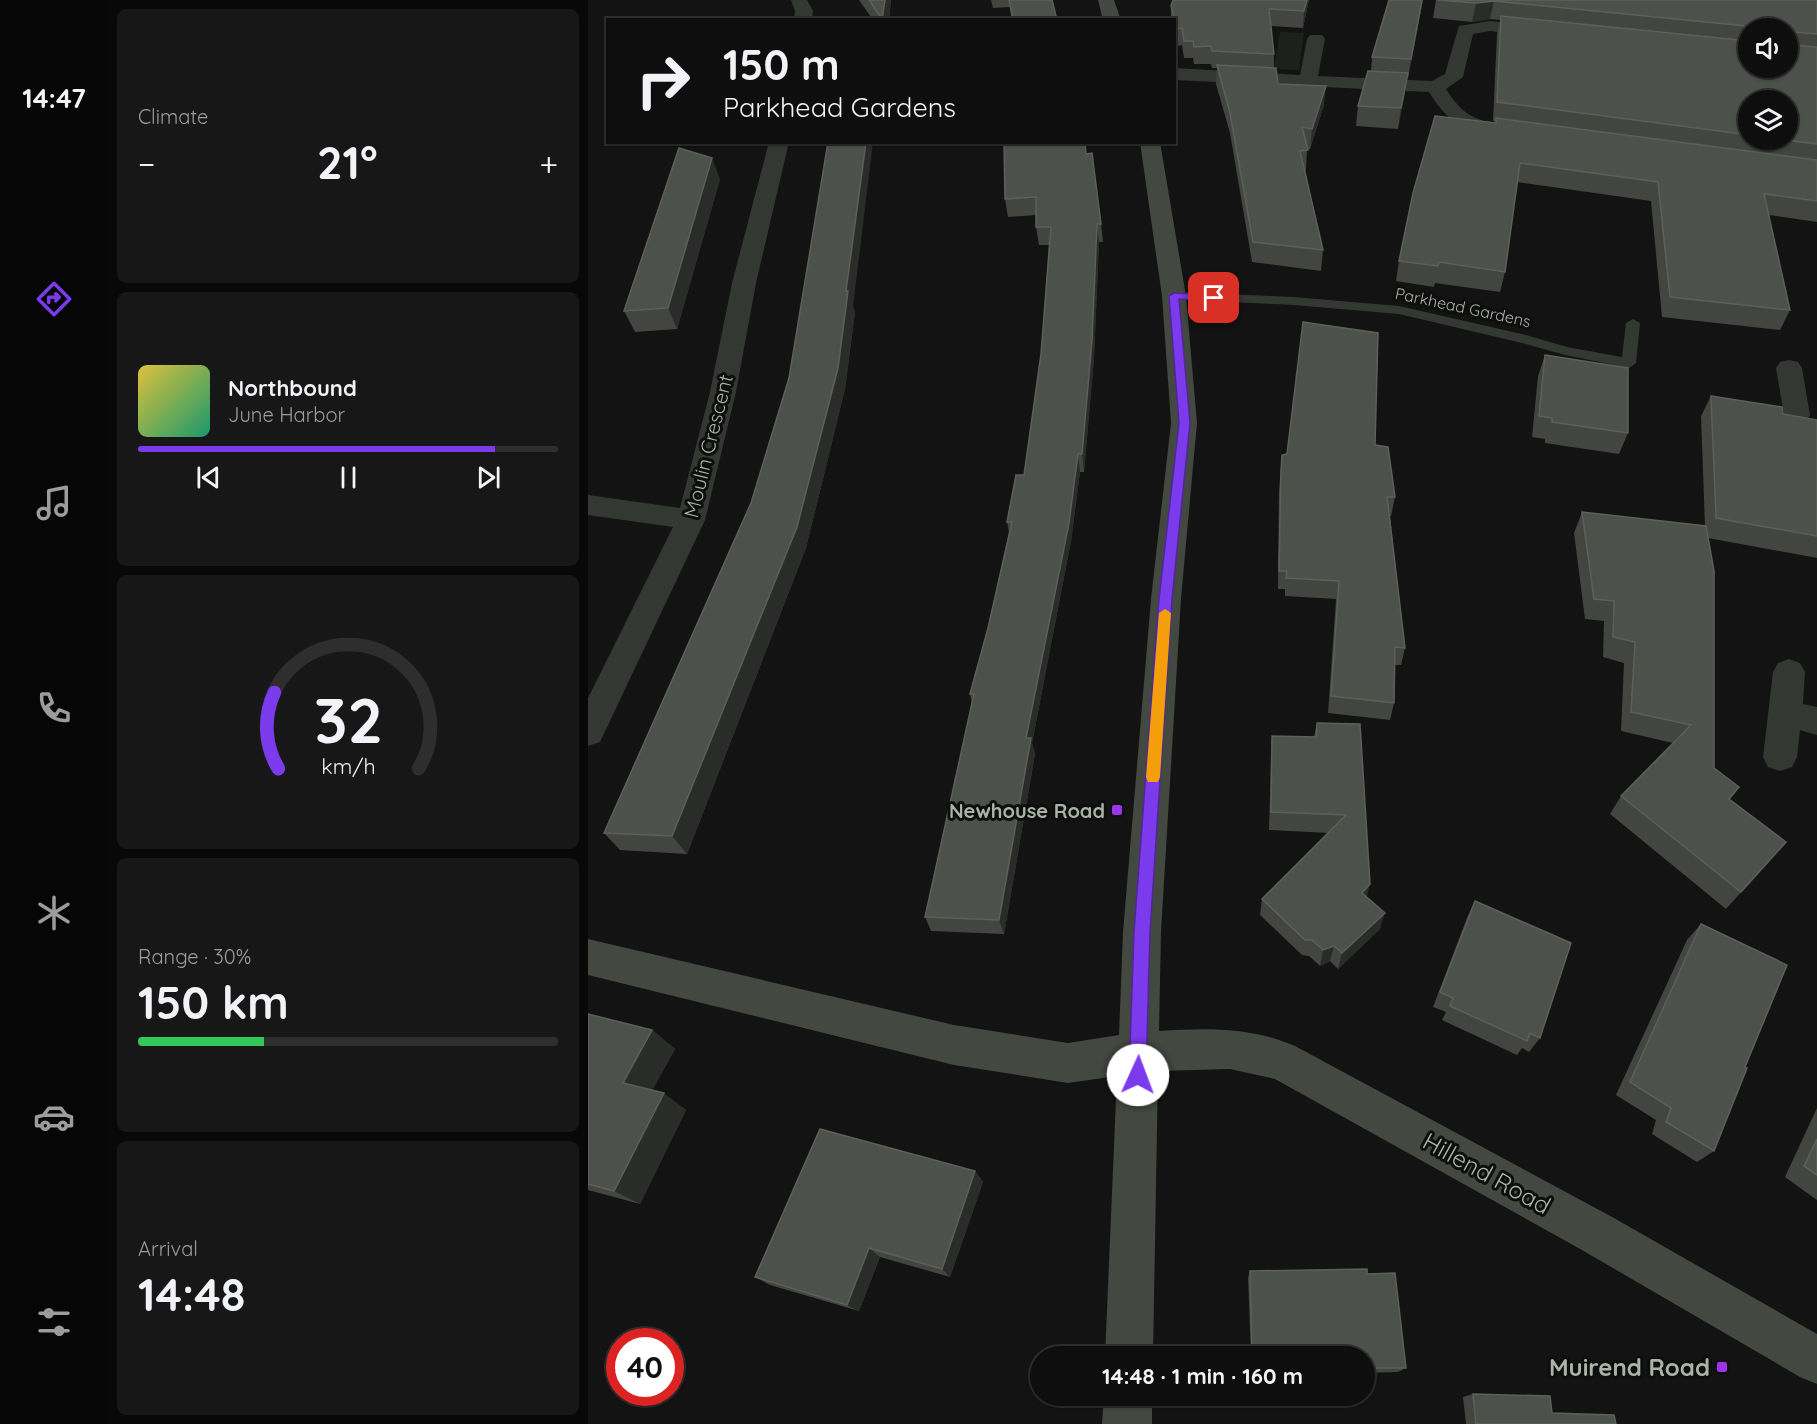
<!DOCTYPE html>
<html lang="en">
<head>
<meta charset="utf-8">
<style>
  :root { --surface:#0e0e0e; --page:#171717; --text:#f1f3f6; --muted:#9b9c9e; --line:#2e2e2e; --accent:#7c3aed }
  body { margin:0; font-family:Quicksand,sans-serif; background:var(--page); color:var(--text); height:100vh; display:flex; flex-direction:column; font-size:22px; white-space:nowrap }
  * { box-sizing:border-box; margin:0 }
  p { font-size:20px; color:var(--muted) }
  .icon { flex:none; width:33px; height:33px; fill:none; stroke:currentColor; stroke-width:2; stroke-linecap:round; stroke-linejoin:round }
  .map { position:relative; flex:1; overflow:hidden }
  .sheet { display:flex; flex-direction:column; gap:9px; padding:9px; background:#080808; width:480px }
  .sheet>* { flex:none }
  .banner { position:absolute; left:18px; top:18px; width:570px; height:126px; border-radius:0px; box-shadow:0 2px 4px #0004,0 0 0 2px var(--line); background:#0e0e0e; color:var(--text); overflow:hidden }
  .tools { position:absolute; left:1150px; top:18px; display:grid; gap:12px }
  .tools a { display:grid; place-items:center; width:60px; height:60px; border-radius:50%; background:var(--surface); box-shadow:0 2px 4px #0004,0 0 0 2px var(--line); font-size:30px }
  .speed { position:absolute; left:18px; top:1328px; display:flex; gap:12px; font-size:30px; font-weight:700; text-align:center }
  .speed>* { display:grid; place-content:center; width:78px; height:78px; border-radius:50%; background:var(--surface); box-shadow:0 2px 4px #0004,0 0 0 2px var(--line); line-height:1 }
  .speed .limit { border:9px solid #d22; background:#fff; color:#111 }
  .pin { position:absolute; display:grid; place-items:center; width:51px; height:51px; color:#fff; margin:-26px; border-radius:12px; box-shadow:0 3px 9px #0006 }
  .me { position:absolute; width:66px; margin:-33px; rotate:2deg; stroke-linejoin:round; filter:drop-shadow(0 0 4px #0008) }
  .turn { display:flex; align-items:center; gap:21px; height:126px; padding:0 18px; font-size:27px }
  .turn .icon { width:78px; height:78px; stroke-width:2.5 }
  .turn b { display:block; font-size:42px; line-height:51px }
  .big { font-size:45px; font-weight:700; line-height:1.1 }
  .sheet .tile { flex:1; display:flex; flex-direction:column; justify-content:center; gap:9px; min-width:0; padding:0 21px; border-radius:9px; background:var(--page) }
  .sheet .dial { align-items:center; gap:0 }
  .dial svg { height:156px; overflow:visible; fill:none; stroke:var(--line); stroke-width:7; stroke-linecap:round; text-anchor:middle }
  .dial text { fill:var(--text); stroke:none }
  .song { display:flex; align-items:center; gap:18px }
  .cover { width:72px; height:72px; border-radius:9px; background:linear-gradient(135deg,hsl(50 70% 55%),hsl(160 70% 35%)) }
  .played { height:6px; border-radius:3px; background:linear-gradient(90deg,var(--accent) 85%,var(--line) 85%) }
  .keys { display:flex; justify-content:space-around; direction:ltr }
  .heat { display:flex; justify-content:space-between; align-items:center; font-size:33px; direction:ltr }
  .charge { height:9px; border-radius:4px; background:linear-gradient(90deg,#34c759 30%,var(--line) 0) }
  .trip { position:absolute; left:442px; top:1346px; width:345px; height:60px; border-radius:30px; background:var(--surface); box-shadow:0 2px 4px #0004,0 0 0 2px var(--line); font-weight:700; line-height:60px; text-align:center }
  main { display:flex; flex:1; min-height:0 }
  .dock { display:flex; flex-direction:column; width:108px; justify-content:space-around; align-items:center; background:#060606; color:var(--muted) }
  .dock .icon { width:42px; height:42px }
  .dock .on { color:var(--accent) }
  .dock b { font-size:27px; color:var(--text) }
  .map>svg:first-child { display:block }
  .built { fill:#1e201e }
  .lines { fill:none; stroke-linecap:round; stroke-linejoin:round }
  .lane { fill:#343833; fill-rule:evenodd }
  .street { fill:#343833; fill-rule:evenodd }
  .secondary { fill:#434841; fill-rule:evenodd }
  .wall { fill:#424540; fill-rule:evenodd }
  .shaded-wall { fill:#2a2c29 }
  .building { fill:#4d514b; stroke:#5c6059; stroke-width:1.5 }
  .route { fill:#7c3aed; stroke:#51269a; stroke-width:1.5 }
  .slow { fill:#f59e0b }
  .poi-dot { fill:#9d34e8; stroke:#0d0e0d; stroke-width:2 }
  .labels { text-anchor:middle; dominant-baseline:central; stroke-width:6; stroke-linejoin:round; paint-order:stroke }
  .far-street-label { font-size:16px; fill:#aab3a4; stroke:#0d0e0d }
  .street-label { font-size:20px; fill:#aab3a4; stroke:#0d0e0d }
  .poi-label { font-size:20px; font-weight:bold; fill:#aab3a4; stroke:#0d0e0d; text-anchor:end }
  .near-street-label { font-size:24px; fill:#aab3a4; stroke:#0d0e0d }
  .near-poi-label { font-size:24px; font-weight:bold; fill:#aab3a4; stroke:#0d0e0d; text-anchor:end }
</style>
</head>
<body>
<main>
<nav class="dock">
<b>14:47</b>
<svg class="icon on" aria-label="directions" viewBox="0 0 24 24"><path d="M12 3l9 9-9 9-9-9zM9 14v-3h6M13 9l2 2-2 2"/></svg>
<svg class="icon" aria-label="music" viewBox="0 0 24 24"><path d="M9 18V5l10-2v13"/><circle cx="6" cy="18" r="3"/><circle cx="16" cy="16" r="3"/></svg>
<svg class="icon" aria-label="phone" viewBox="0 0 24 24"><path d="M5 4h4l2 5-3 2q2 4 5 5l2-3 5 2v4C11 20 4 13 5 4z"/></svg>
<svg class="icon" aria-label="climate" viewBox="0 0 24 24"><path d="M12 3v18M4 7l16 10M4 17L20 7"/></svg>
<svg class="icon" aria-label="car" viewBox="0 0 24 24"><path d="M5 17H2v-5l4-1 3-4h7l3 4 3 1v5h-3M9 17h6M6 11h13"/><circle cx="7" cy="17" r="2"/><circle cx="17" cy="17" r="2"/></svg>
<svg class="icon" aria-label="filters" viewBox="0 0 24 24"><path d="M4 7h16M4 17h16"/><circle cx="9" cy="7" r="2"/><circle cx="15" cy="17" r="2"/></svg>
</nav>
<section class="sheet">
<div class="tile"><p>Climate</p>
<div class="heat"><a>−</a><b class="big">21°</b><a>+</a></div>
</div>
<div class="tile">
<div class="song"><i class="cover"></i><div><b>Northbound</b><p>June Harbor</p></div></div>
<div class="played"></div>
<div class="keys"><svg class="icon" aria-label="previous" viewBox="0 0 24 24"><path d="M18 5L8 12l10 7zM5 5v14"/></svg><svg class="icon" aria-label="pause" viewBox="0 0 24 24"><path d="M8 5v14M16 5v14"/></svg><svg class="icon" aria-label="next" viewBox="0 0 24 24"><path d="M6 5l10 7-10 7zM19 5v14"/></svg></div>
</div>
<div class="tile dial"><svg viewBox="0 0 100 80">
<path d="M14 69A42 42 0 1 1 86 69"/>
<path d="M14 69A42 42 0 0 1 12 30" stroke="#7c3aed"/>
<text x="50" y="56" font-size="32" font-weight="700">32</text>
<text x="50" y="72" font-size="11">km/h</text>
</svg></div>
<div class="tile"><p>Range · 30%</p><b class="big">150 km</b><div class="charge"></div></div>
<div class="tile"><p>Arrival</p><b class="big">14:48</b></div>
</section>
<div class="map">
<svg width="1229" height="1424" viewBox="0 0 1229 1424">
  <rect width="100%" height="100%" fill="#121312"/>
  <!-- built -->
  <polygon class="built" points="692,32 716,33 711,70 686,69"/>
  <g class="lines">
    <!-- lane -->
    <polygon class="lane" points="586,292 706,297 811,306 938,335 979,347 1034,357 1038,323 1045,319 1052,323 1048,363 1041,368 977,355 934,343 811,314 706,305 581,299 579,296 581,293"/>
    <!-- street -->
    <g class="street">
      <polygon points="203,0 219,0 225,11 224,20 206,20 207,11"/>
      <path d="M902 21 953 27 959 28 962 32 959 36 953 37 902 31 885 34 875 77 858 89C877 119 888 119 920 127L923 131 920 135C912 137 905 136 896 134 869 128 856 116 841 92L586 80V68L712 75 719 39 722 35H734L737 39 730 76 844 81 857 74 871 26Z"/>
      <polygon points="181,142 201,142 168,283 148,392 117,520 12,742 0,746 0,698 85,527 0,515 0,495 92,508 122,392 144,283"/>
      <polygon points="1201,360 1210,362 1214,368 1222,415 1218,421 1209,423 1200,421 1196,415 1188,368 1192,362"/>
      <polygon points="1201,659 1212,663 1217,672 1215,704 1229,707 1229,735 1212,730 1209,757 1204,767 1192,771 1180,767 1175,757 1185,672 1190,663"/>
    </g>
    <!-- secondary -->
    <g class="secondary">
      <polygon points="510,0 526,0 533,20 515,20"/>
      <path d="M552 142H572L598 296 609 423 593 599 573 932 571 1031C618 1028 663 1027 707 1046L1026 1218 1229 1334V1384L1212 1377 994 1250 687 1079 642 1069 570 1071 565 1356H517L529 1076 480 1083 366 1065 0 975V939L366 1025 480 1043 531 1035 535 932 563 599 583 423 574 296Z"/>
      <polygon points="516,1395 564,1395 564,1424 514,1424"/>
    </g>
  </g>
  <!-- wall -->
  <g class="wall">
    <polygon points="271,0 303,0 301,20 285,20"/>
    <polygon points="403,0 464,0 469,20 424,20 422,7 405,8"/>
    <polygon points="585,0 721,0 715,28 683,26 686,54 686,67 690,84 736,105 722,149 719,149 718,170 717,171 735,250 733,271 664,262 642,133 628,84 629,68 624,68 623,64 606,64 605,58 596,58 594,45 589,46 586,35 586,20 583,20 583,6"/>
    <polygon points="835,0 820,78 819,78 810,129 768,126 770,106 783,71 784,57"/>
    <path d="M848 0H1229V222L1181 215 1202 310 1192 330 1074 317 1063 201 929 182 917 272 912 292 847 283 846 287 808 281 811 261 907 121H905L909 34 912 20 902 19 884 22 845 18ZM1161 28H1200L1161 68ZM1161 100 1200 140H1161Z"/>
    <polygon points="498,154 513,224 515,242 511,242 506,358 496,472 492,472 483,541 444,743 447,754 416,934 343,931 337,917 384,703 382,694 400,628 421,532 419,522 436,475 453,354 461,245 451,245 448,227 448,215 420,217 417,199"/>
    <polygon points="132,179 89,329 47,332 36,311"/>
    <polygon points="265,307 267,312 257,389 218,548 99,854 32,850 16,833 163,503 201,378"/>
    <polygon points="957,355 1040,433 1031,454 957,443 957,439 944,437 950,376"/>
    <polygon points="1123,396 1195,414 1229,420 1229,558 1120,538 1126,768 1151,787 1142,799 1198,842 1138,909 1022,814 1033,796 1085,743 1033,731 1036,663 1015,657 1016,621 997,619 986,533 994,512 1117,526 1113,416"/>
    <polygon points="787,445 807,497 803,516 802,516 817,648 813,665 807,665 806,703 802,720 740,713 748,599 697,596 697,589 690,589 691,490 694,455"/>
    <polygon points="729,723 772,724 779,897 792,929 750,969 742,961 732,966 721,956 714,955 672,915 674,899 741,833 681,830 683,755 684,736 726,737"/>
    <polygon points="887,901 952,1038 941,1052 934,1048 929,1055 854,1020 858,1012 845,1007 879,918"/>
    <polygon points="1113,924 1126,1151 1109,1162 1064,1134 1068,1120 1028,1095 1099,940"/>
    <polygon points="0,1014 64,1030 87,1049 64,1090 98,1110 52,1204 0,1190"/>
    <polygon points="1229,1108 1229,1200 1197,1177"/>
    <polygon points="387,1171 395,1182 362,1277 292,1257 271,1311 182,1285 167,1277"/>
    <polygon points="662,1271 779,1274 818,1368 810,1372 777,1373 777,1356 663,1356 660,1278"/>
    <polygon points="885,1394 964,1413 1028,1424 878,1424 875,1397"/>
  </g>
  <!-- shaded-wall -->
  <g class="shaded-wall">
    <polygon points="297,0 303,0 301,20 295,20"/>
    <polygon points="719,0 721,0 715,28 716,11"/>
    <polygon points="834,0 835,0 820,78 823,59"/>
    <polygon points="906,1 902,19 884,22 888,3"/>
    <polygon points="820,73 817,93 810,129 813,108"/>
    <polygon points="738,86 736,105 722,149 724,129"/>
    <polygon points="278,142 285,142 265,307 267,312 257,389 218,548 99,854 84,836"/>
    <polygon points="124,158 132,179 89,329 80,308"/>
    <polygon points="509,224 511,242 506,358 496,472 494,454"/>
    <polygon points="490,454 492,472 483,541 444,743 447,754 416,934 411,920 438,738"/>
    <polygon points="782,884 778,901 774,893"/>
    <polygon points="797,913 792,929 750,969 754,953"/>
    <polygon points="746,946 742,961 732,966 735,950"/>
    <polygon points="64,1030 87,1049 59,1100 35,1083"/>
    <polygon points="76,1093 98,1110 52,1204 26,1191"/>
    <polygon points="387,1171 395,1182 362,1277 354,1269"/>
    <polygon points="281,1248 292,1257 271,1311 259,1305"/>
  </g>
  <!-- building -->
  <g class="building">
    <polygon points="281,0 297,0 294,19"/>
    <polygon points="421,0 464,0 469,20 425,20"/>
    <polygon points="585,0 719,0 716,11 681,9 686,54 624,51 623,46 606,47 605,41 596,41 594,28 589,29 583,6"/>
    <polygon points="801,0 834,0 823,59 784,57"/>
    <polygon points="850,0 1229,0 1229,34 1206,32 1206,45 1229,47 1229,144 1195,140 1200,140 1200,100 1161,100 1161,135 909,102 913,16 1161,41 1161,68 1200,68 1200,28 1169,28 1168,27 906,1 888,3"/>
    <polygon points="629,65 688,68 690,84 738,86 724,129 714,127 720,150 712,151 735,250 665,242 642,113"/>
    <polygon points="780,71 820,73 813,108 770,106"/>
    <polygon points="847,116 908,123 908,118 1229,160 1229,201 1176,194 1202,310 1082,297 1070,182 932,163 917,272 851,262 850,266 811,261 825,193"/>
    <polygon points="240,142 278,142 258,291 260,291 250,368 209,527 84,836 16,833 163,503 201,378"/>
    <polygon points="416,142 497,142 498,154 504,153 513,224 509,224 504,340 494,454 490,454 481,523 438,738 443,738 411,920 337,917 386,694 382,694 400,628 424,522 419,522 428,475 436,475 453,354 463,227 448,227 448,197 417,199"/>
    <polygon points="91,148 124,158 80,308 36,311"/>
    <polygon points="715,322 790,333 787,445 800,447 807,497 799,497 817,648 807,647 806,703 743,696 751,581 698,578 699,571 691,571 693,471 694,455 699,454"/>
    <polygon points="957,355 1040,368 1040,433 964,422 964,418 951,416"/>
    <polygon points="1123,396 1194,407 1195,414 1229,420 1229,536 1128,518"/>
    <polygon points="994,512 1118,526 1126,571 1126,768 1151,787 1141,799 1198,842 1153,892 1033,796 1103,725 1043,712 1047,642 1025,637 1026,601 1006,599"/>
    <polygon points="729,723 772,724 782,884 774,893 797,913 754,953 746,946 735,950 724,940 717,940 674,899 758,815 683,812 684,736 728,737"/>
    <polygon points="887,901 983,943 952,1038 942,1033 939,1041 862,1006 865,998 852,992"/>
    <polygon points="1113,924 1199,965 1157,1067 1159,1068 1126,1151 1078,1122 1083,1108 1042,1082"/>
    <polygon points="0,1014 64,1030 35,1083 76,1093 26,1191 0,1184"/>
    <polygon points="232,1129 387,1171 354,1269 281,1248 259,1305 167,1277"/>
    <polygon points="1229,1139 1229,1175 1216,1166"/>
    <polygon points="779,1269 779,1274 807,1273 818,1368 777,1368 777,1356 664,1356 662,1271"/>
    <polygon points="885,1394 962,1396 964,1413 1026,1415 1028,1424 888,1424"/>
  </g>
  <!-- route -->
  <polygon class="route" points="586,293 626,295 631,298 626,301 591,299 602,423 584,599 562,932 558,1075 556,1081 550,1084 544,1081 541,1075 546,932 571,599 591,423 581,296"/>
  <!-- slow -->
  <polygon class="slow" points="577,609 583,613 572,777 570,782 560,782 558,777 571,613"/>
  <!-- markers -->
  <g class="poi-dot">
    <rect x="523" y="804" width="12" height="12" rx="3"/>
    <rect x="1128" y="1361" width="12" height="12" rx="3"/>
  </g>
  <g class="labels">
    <!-- far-street labels -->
    <g class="far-street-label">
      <text transform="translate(875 307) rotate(12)">Parkhead Gardens</text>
    </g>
    <!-- street labels -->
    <g class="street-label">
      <text transform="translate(120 446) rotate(-76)">Moulin Crescent</text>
    </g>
    <!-- poi labels -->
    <g class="poi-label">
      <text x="517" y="810">Newhouse Road</text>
    </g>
    <!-- near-street labels -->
    <g class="near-street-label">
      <text transform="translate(899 1173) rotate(29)">Hillend Road</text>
    </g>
    <!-- near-poi labels -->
    <g class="near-poi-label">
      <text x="1122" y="1367">Muirend Road</text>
    </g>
  </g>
</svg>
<div class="tools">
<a><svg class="icon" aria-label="sound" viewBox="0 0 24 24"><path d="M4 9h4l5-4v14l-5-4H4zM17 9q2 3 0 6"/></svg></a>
<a><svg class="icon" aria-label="layers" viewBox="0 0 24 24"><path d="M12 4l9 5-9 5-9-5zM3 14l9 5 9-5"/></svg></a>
</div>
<div class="speed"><div class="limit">40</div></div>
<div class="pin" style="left:626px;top:298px;background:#d93025"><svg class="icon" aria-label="arrive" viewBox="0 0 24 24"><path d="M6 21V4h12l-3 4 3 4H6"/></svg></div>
<svg class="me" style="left:550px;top:1075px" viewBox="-20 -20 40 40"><circle r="19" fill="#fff"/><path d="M0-13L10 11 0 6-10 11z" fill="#7c3aed"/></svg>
<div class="trip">14:48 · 1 min · 160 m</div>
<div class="banner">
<div class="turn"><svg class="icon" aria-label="right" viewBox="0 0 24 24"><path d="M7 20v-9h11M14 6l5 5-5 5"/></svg><div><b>150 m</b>Parkhead Gardens</div></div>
</div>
</div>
</main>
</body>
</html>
